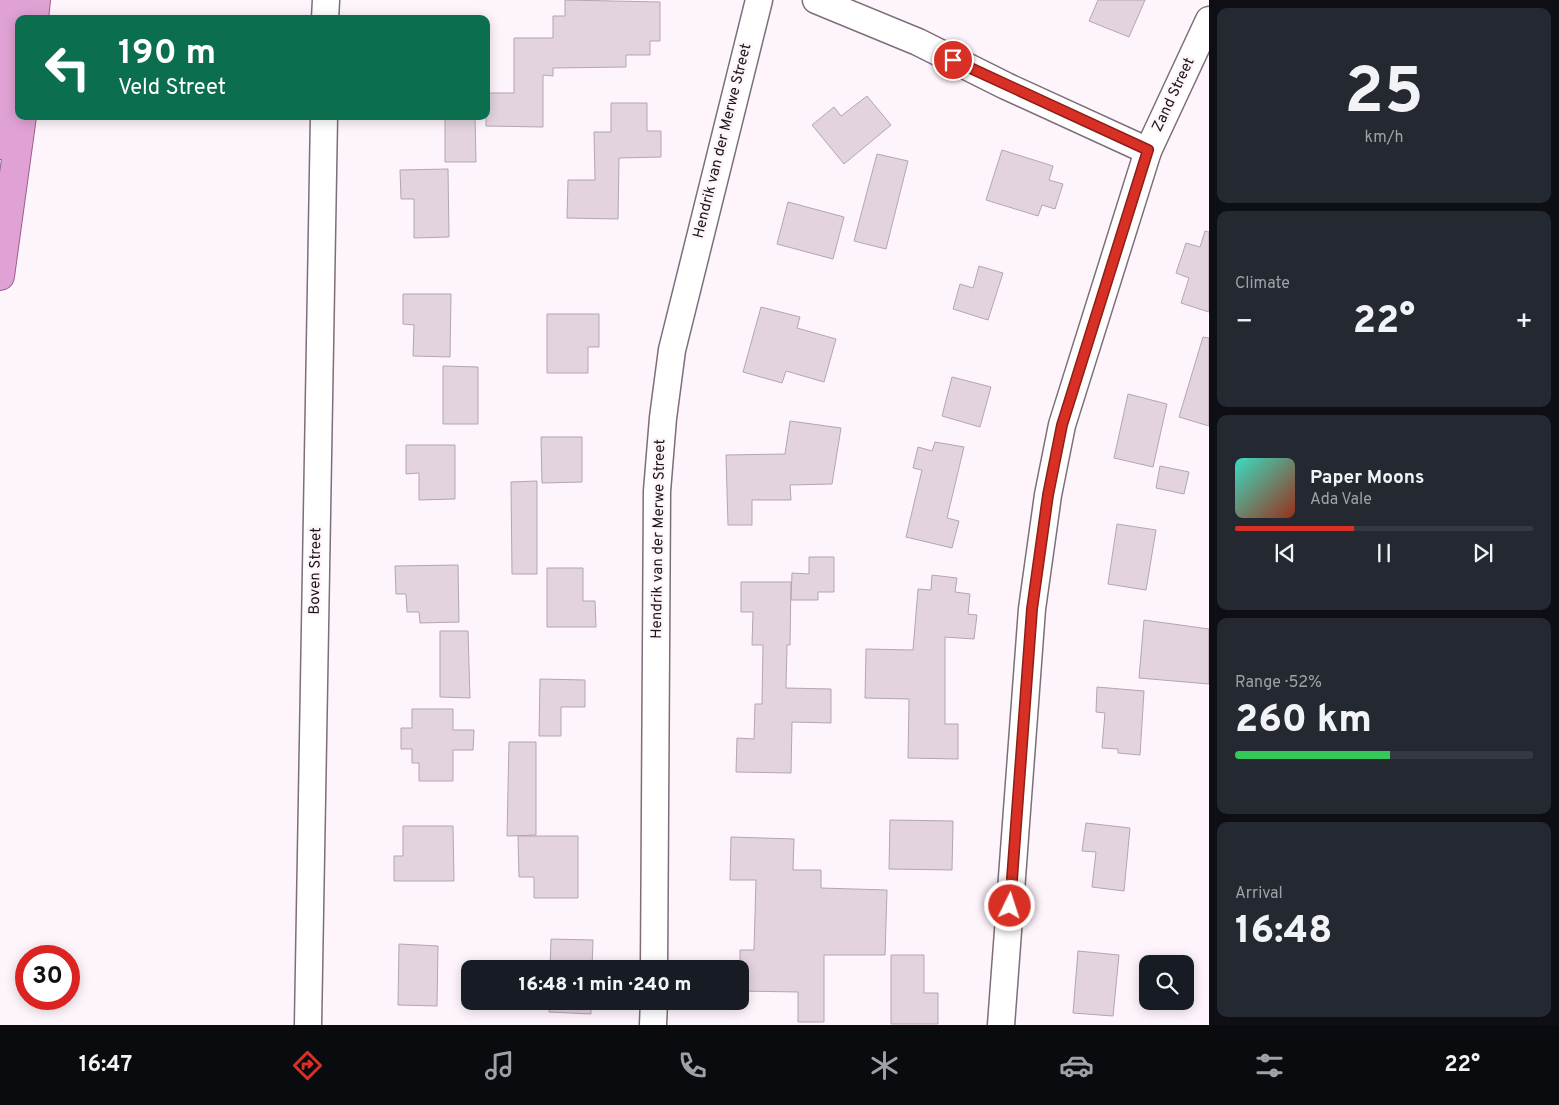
<!DOCTYPE html>
<html lang="en">
<head>
<meta charset="utf-8">
<style>
  :root { --surface:#171b24; --page:#242831; --text:#f1f3f6; --muted:#9ea1a6; --line:#363941; --accent:#d93025 }
  body { margin:0; font-family:Overpass,sans-serif; background:var(--page); color:var(--text); height:100vh; display:flex; flex-direction:column; font-size:19px; white-space:nowrap }
  * { box-sizing:border-box; margin:0 }
  p { font-size:16px; color:var(--muted) }
  .icon { flex:none; width:28px; height:28px; fill:none; stroke:currentColor; stroke-width:2; stroke-linecap:round; stroke-linejoin:round }
  .map { position:relative; flex:1; overflow:hidden }
  .details { display:flex; flex-direction:column; gap:8px; padding:8px; background:#0d0f14; width:350px }
  .details>* { flex:none }
  .hud { position:absolute; left:15px; top:15px; width:475px; height:105px; border-radius:10px; box-shadow:0 2px 12px #0003; background:#0b6e4f; color:#fff; overflow:hidden }
  .fabs { position:absolute; left:1139px; top:955px; display:grid; gap:10px }
  .fabs a { display:grid; place-items:center; width:55px; height:55px; border-radius:10px; background:var(--surface); box-shadow:0 2px 12px #0003; font-size:25px }
  .speed { position:absolute; left:15px; top:945px; display:flex; gap:10px; font-size:25px; font-weight:700; text-align:center }
  .speed>* { display:grid; place-content:center; width:65px; height:65px; border-radius:50%; background:var(--surface); box-shadow:0 2px 12px #0003; line-height:1 }
  .speed .limit { border:8px solid #d22; background:#fff; color:#111 }
  .pin { position:absolute; display:grid; place-items:center; width:42px; height:42px; color:#fff; margin:-21px; border:2px solid #fff; border-radius:50%; box-shadow:0 1px 5px #0007 }
  .me { position:absolute; width:55px; margin:-28px; rotate:4deg; stroke-linejoin:round; filter:drop-shadow(0 0 4px #0008) }
  .turn { display:flex; align-items:center; gap:18px; height:105px; padding:0 20px; font-size:22px }
  .turn .icon { width:65px; height:65px; stroke-width:2.5 }
  .turn b { display:block; font-size:35px; line-height:42px }
  .big { font-size:38px; font-weight:800; line-height:1.1 }
  .details .tile { flex:1; display:flex; flex-direction:column; justify-content:center; gap:8px; min-width:0; padding:0 18px; border-radius:10px; background:var(--page) }
  .details .dial { align-items:center; gap:0 }
  .dial b { font-size:65px; line-height:1 }
  .song { display:flex; align-items:center; gap:15px }
  .cover { width:60px; height:60px; border-radius:8px; background:linear-gradient(135deg,hsl(170 70% 55%),hsl(10 70% 35%)) }
  .played { height:5px; border-radius:2px; background:linear-gradient(90deg,var(--accent) 40%,var(--line) 40%) }
  .keys { display:flex; justify-content:space-around; direction:ltr }
  .heat { display:flex; justify-content:space-between; align-items:center; font-size:28px; direction:ltr }
  .charge { height:8px; border-radius:4px; background:linear-gradient(90deg,#34c759 52%,var(--line) 0) }
  .trip { position:absolute; left:461px; top:960px; width:288px; height:50px; border-radius:10px; background:var(--surface); box-shadow:0 2px 12px #0003; font-weight:800; line-height:50px; text-align:center }
  .tab-bar { display:flex; height:80px; justify-content:space-around; align-items:center; background:#090b0e; color:var(--muted) }
  .tab-bar .icon { width:35px; height:35px }
  .tab-bar .selected { color:var(--accent) }
  .tab-bar b { font-size:22px; color:var(--text) }
  main { display:flex; flex:1; min-height:0 }
  .map>svg:first-child { display:block }
  .building { fill:#e3d3df; stroke:#b5a5b1 }
  .lines { fill:none; stroke-linecap:round; stroke-linejoin:round }
  .minor-casing { stroke:#7d6e79; stroke-width:29 }
  .trunk-casing { stroke:#96618c; stroke-width:30 }
  .minor { stroke:#fff; stroke-width:26 }
  .trunk { stroke:#e0a2d4; stroke-width:28 }
  .route-casing { stroke:#8d1f18; stroke-width:12 }
  .route { stroke:#d93025; stroke-width:9 }
  .labels { text-anchor:middle; dominant-baseline:central; stroke-width:5; stroke-linejoin:round; paint-order:stroke }
  .street-label { font-size:15px; fill:#1c161a; stroke:#fef4fb }
</style>
</head>
<body>
<main>
<div class="map">
<svg width="1209" height="1025" viewBox="0 0 1209 1025">
  <rect width="100%" height="100%" fill="#fef4fb"/>
  <!-- building -->
  <g class="building">
    <polygon points="565,0 660,2 660,41 650,41 650,55 626,55 626,67 553,68 553,76 543,75 543,127 486,126 486,93 514,93 514,38 553,38 553,16 565,16"/>
    <polygon points="1098,0 1145,0 1129,37 1089,21"/>
    <polygon points="867,96 891,125 844,164 812,125 834,107 841,116"/>
    <polygon points="611,103 647,103 647,131 661,131 661,157 619,158 618,219 567,218 568,180 595,180 594,132 611,132"/>
    <polygon points="445,116 475,116 476,162 445,162"/>
    <polygon points="1002,150 1053,166 1049,180 1063,184 1055,209 1042,205 1038,216 986,200"/>
    <polygon points="877,154 908,161 886,249 854,241"/>
    <polygon points="448,169 449,237 414,238 414,199 401,199 400,170"/>
    <polygon points="788,202 844,217 833,259 777,244"/>
    <polygon points="1205,231 1209,232 1209,312 1181,303 1189,278 1176,273 1186,243 1200,247"/>
    <polygon points="979,266 1003,273 988,320 953,309 960,284 973,288"/>
    <polygon points="403,294 451,294 450,357 413,356 414,325 403,324"/>
    <polygon points="761,307 800,317 797,328 836,339 824,382 786,371 782,383 743,372"/>
    <polygon points="547,314 599,314 599,347 588,347 588,373 547,373"/>
    <polygon points="1203,337 1209,338 1209,426 1179,417"/>
    <polygon points="443,366 478,367 478,424 443,424"/>
    <polygon points="952,377 991,387 980,427 942,416"/>
    <polygon points="1128,394 1167,404 1153,467 1114,458"/>
    <polygon points="790,421 841,428 832,484 790,485 791,500 752,500 752,525 728,525 726,455 785,454"/>
    <polygon points="541,437 582,437 582,482 542,483"/>
    <polygon points="935,442 964,447 947,518 959,521 952,548 906,537 922,470 913,468 918,447 932,451"/>
    <polygon points="406,445 455,445 455,499 419,500 419,473 406,474"/>
    <polygon points="1160,466 1189,472 1184,494 1156,488"/>
    <polygon points="537,481 537,574 512,574 511,482"/>
    <polygon points="1117,524 1156,530 1146,590 1108,584"/>
    <polygon points="809,557 834,557 834,592 818,592 818,600 791,600 792,573 809,574"/>
    <polygon points="458,565 459,622 420,623 419,612 407,612 406,594 396,594 395,566"/>
    <polygon points="547,568 583,568 583,601 595,601 596,627 547,627"/>
    <polygon points="932,575 957,578 955,592 970,594 968,614 977,615 974,639 945,637 945,724 958,724 958,759 908,758 909,699 865,698 866,649 913,650 918,589 931,590"/>
    <polygon points="741,582 791,582 790,645 787,645 786,688 831,689 831,723 792,722 791,773 736,772 737,738 754,739 755,704 762,704 763,645 752,645 753,612 741,612"/>
    <polygon points="1144,620 1209,629 1209,684 1139,678"/>
    <polygon points="440,631 468,631 470,698 440,697"/>
    <polygon points="540,679 585,680 585,707 561,707 561,736 539,736"/>
    <polygon points="1097,687 1144,691 1140,755 1118,753 1118,749 1102,748 1105,713 1096,712"/>
    <polygon points="412,709 453,709 453,730 474,730 473,750 453,750 453,781 419,781 419,763 412,763 412,749 401,749 401,728 412,728"/>
    <polygon points="509,742 536,742 536,835 507,836"/>
    <polygon points="890,820 953,821 952,870 889,869"/>
    <polygon points="1086,823 1130,828 1124,891 1092,887 1096,852 1082,851"/>
    <polygon points="403,826 453,826 454,881 394,881 394,856 403,856"/>
    <polygon points="518,836 578,836 578,898 534,898 534,877 519,877"/>
    <polygon points="731,837 794,839 793,870 821,870 821,888 887,890 885,955 824,955 824,1022 798,1022 798,992 740,991 740,950 754,950 756,880 730,880"/>
    <polygon points="551,939 593,940 592,969 550,969"/>
    <polygon points="399,944 438,946 437,1006 398,1005"/>
    <polygon points="1078,951 1119,955 1113,1016 1073,1013"/>
    <polygon points="891,955 924,955 924,993 938,993 938,1024 891,1024"/>
    <polygon points="549,1001 591,1001 591,1014 549,1012"/>
  </g>
  <g class="lines">
    <!-- minor casing -->
    <g class="minor-casing">
      <g id="minor">
        <polyline points="816,0 918,42 1006,86 1148,151"/>
        <polyline points="325,19 326,0"/>
        <polyline points="654,969 657,491 663,418 672,350 759,0"/>
        <polyline points="308,1025 324,116"/>
        <polyline points="653,1025 654,1001"/>
        <polyline points="1001,1025 1032,609 1048,495 1062,425 1148,151 1209,20"/>
      </g>
    </g>
    <!-- trunk casing -->
    <g class="trunk-casing">
      <g id="trunk">
        <polyline points="34,19 36,0"/>
        <polyline points="0,145 13,0"/>
        <polyline points="0,276 22,116"/>
      </g>
    </g>
    <!-- minor -->
    <use href="#minor" class="minor"/>
    <!-- trunk -->
    <use href="#trunk" class="trunk"/>
  </g>
  <g class="lines">
    <!-- route casing -->
    <g class="route-casing">
      <polyline id="route" points="953,60 1148,150 1062,425 1048,495 1032,609 1010,906"/>
    </g>
    <!-- route -->
    <use href="#route" class="route"/>
  </g>
  <g class="labels">
    <!-- street labels -->
    <g class="street-label">
      <text transform="translate(1174 95) rotate(-65)">Zand Street</text>
      <text transform="translate(723 141) rotate(-76)">Hendrik van der Merwe Street</text>
      <text transform="translate(659 539) rotate(-89)">Hendrik van der Merwe Street</text>
      <text transform="translate(316 571) rotate(-89)">Boven Street</text>
    </g>
  </g>
</svg>
<div class="fabs">
<a><svg class="icon" aria-label="search" viewBox="0 0 24 24"><circle cx="10" cy="10" r="6"/><path d="M15 15l6 6"/></svg></a>
</div>
<div class="speed"><div class="limit">30</div></div>
<div class="pin" style="left:953px;top:60px;background:#d93025"><svg class="icon" aria-label="arrive" viewBox="0 0 24 24"><path d="M6 21V4h12l-3 4 3 4H6"/></svg></div>
<svg class="me" style="left:1010px;top:906px" viewBox="-20 -20 40 40"><circle r="17" fill="#d93025" stroke="#fff" stroke-width="3"/><path d="M0-11L8 9 0 5-8 9z" fill="#fff"/></svg>
<div class="trip">16:48 · 1 min · 240 m</div>
<div class="hud">
<div class="turn"><svg class="icon" aria-label="left" viewBox="0 0 24 24"><path d="M17 20v-9H6M10 6l-5 5 5 5"/></svg><div><b>190 m</b>Veld Street</div></div>
</div>
</div>
<section class="details">
<div class="tile dial"><b>25</b><p>km/h</p></div>
<div class="tile"><p>Climate</p>
<div class="heat"><a>−</a><b class="big">22°</b><a>+</a></div>
</div>
<div class="tile">
<div class="song"><i class="cover"></i><div><b>Paper Moons</b><p>Ada Vale</p></div></div>
<div class="played"></div>
<div class="keys"><svg class="icon" aria-label="previous" viewBox="0 0 24 24"><path d="M18 5L8 12l10 7zM5 5v14"/></svg><svg class="icon" aria-label="pause" viewBox="0 0 24 24"><path d="M8 5v14M16 5v14"/></svg><svg class="icon" aria-label="next" viewBox="0 0 24 24"><path d="M6 5l10 7-10 7zM19 5v14"/></svg></div>
</div>
<div class="tile"><p>Range · 52%</p><b class="big">260 km</b><div class="charge"></div></div>
<div class="tile"><p>Arrival</p><b class="big">16:48</b></div>
</section>
</main>
<nav class="tab-bar">
<b>16:47</b>
<svg class="icon selected" aria-label="directions" viewBox="0 0 24 24"><path d="M12 3l9 9-9 9-9-9zM9 14v-3h6M13 9l2 2-2 2"/></svg>
<svg class="icon" aria-label="music" viewBox="0 0 24 24"><path d="M9 18V5l10-2v13"/><circle cx="6" cy="18" r="3"/><circle cx="16" cy="16" r="3"/></svg>
<svg class="icon" aria-label="phone" viewBox="0 0 24 24"><path d="M5 4h4l2 5-3 2q2 4 5 5l2-3 5 2v4C11 20 4 13 5 4z"/></svg>
<svg class="icon" aria-label="climate" viewBox="0 0 24 24"><path d="M12 3v18M4 7l16 10M4 17L20 7"/></svg>
<svg class="icon" aria-label="car" viewBox="0 0 24 24"><path d="M5 17H2v-5l4-1 3-4h7l3 4 3 1v5h-3M9 17h6M6 11h13"/><circle cx="7" cy="17" r="2"/><circle cx="17" cy="17" r="2"/></svg>
<svg class="icon" aria-label="filters" viewBox="0 0 24 24"><path d="M4 7h16M4 17h16"/><circle cx="9" cy="7" r="2"/><circle cx="15" cy="17" r="2"/></svg>
<b>22°</b>
</nav>
</body>
</html>
